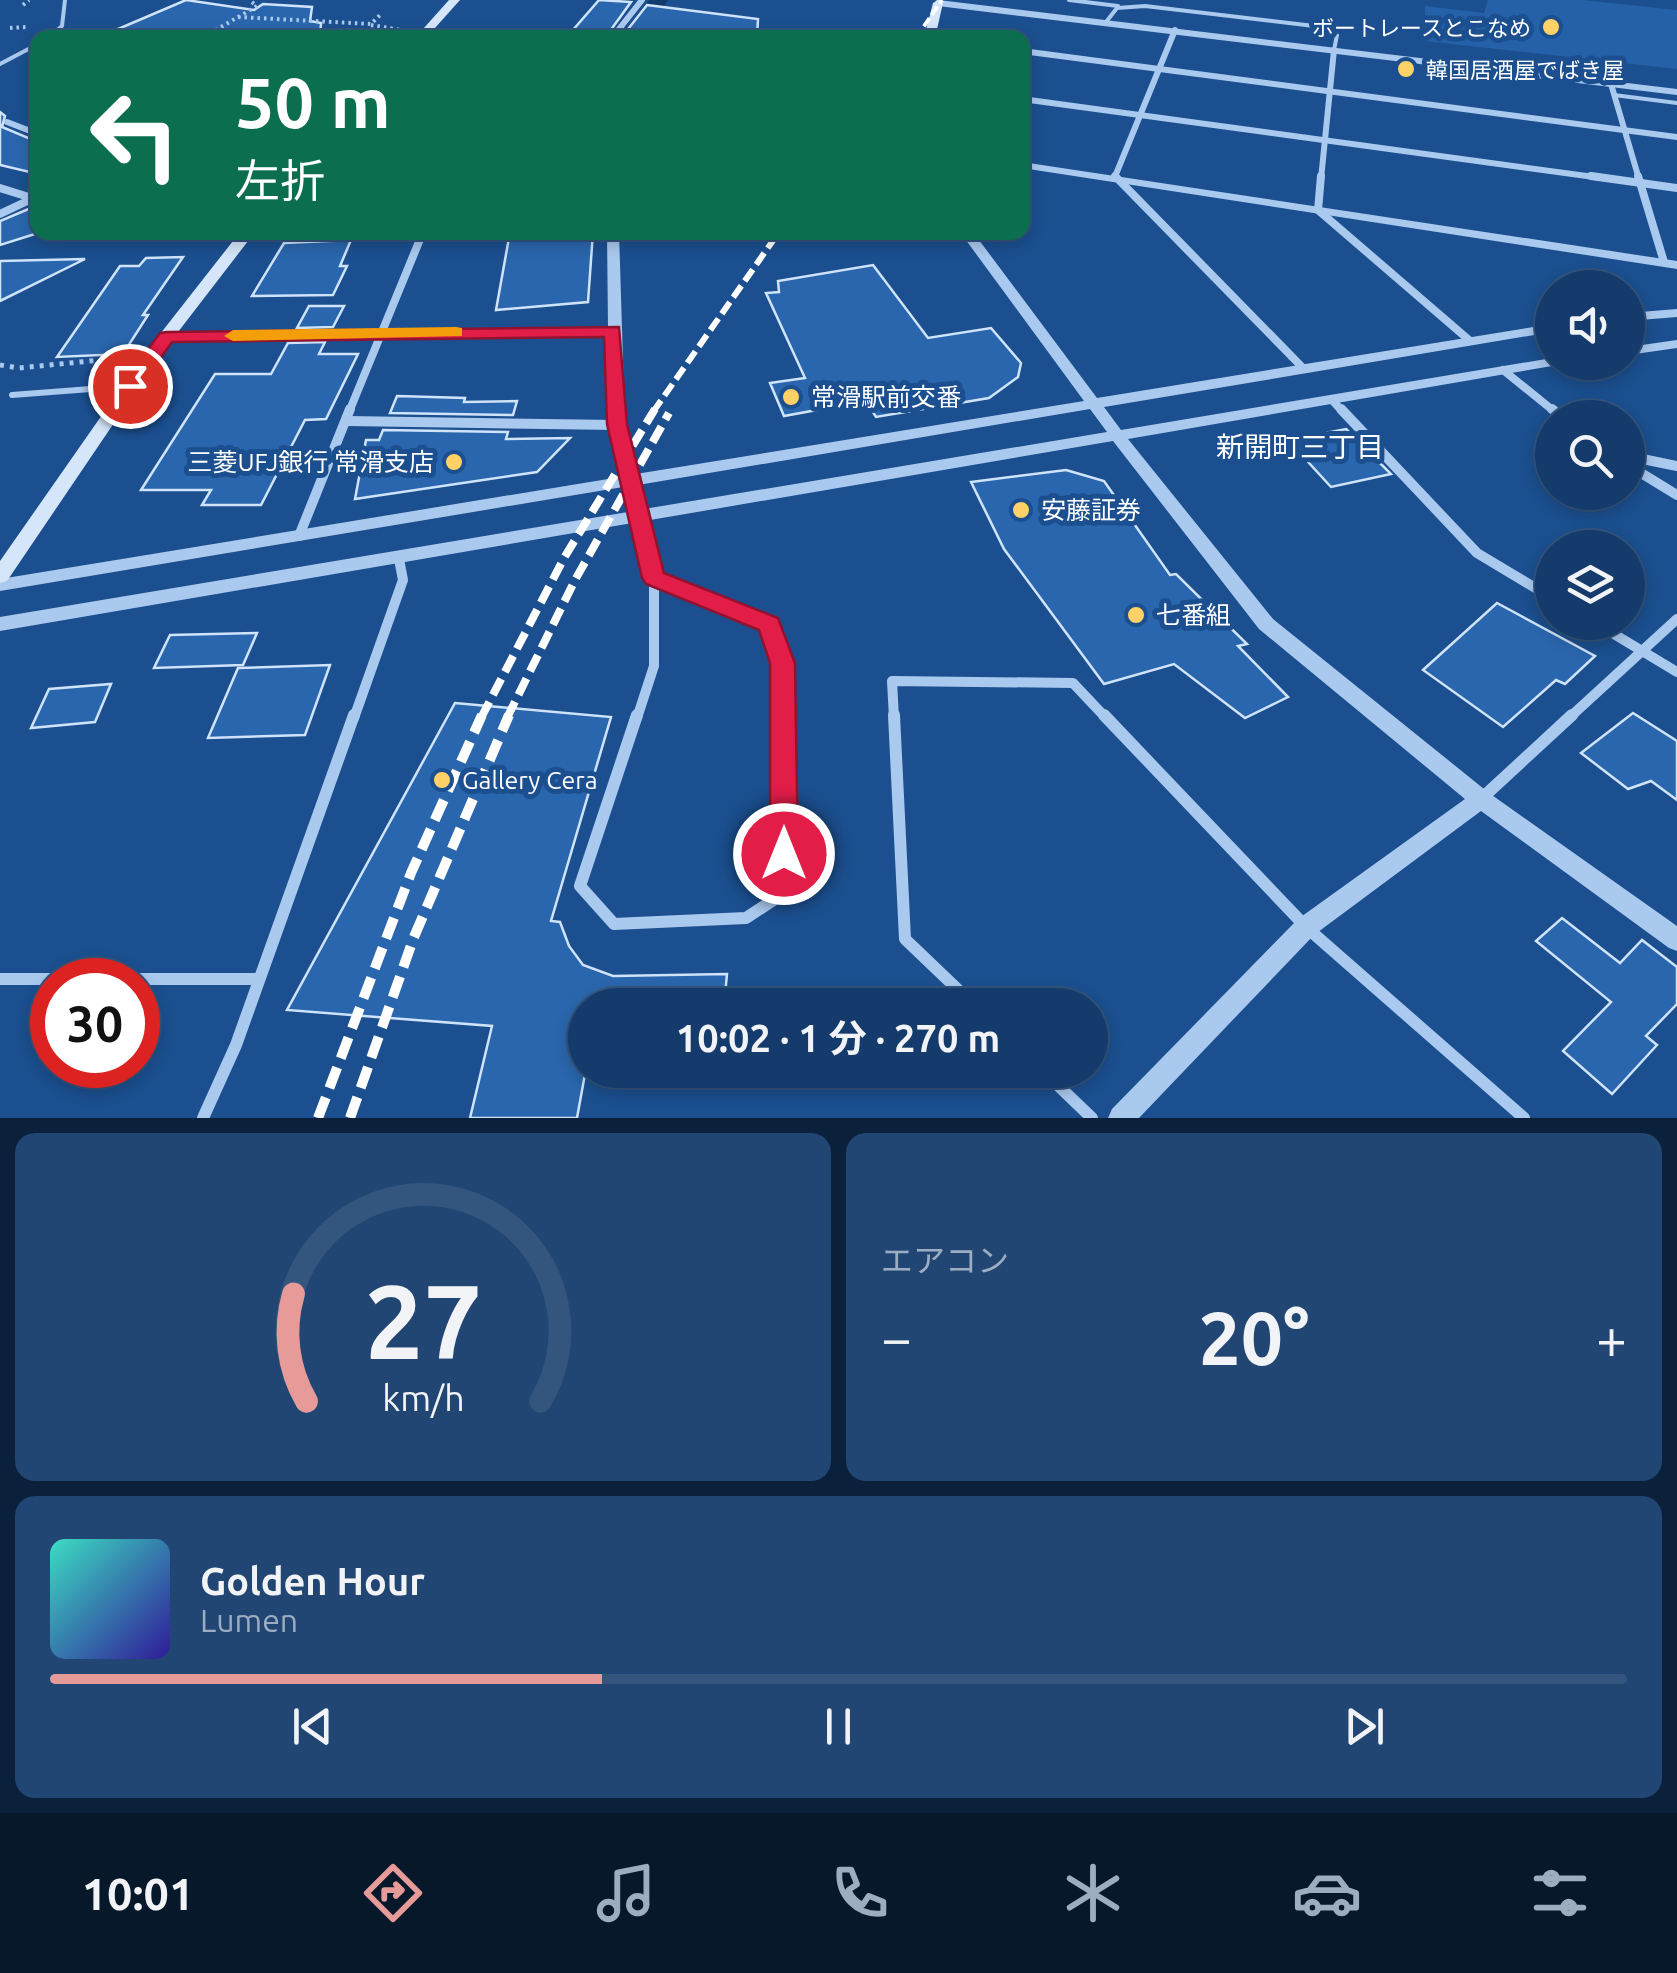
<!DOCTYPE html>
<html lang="ja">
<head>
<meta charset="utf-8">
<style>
  :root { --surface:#143b6b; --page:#214673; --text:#f1f3f6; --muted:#9dadc1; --line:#33557e; --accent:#e69b98 }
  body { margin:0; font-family:Ubuntu,"Noto Sans JP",sans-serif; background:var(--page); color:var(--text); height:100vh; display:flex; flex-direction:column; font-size:38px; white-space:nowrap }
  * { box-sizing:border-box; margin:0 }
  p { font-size:32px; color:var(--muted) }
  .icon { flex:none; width:55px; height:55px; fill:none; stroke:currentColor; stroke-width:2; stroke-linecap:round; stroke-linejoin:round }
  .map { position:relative; height:1118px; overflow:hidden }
  .side { display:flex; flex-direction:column; gap:15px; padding:15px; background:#0b203b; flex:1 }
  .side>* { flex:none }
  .banner { position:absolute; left:30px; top:30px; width:1000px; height:210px; border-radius:20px; box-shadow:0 5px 15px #0003,0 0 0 2px var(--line); background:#0b6e4f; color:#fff; overflow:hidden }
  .controls { position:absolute; left:1535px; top:270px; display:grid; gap:20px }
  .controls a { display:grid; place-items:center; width:110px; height:110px; border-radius:50%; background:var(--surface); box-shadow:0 5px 15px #0003,0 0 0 2px var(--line); font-size:50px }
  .speed { position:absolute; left:30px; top:958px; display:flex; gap:20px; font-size:50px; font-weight:700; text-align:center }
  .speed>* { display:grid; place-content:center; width:130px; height:130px; border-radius:50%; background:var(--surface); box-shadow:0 5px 15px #0003,0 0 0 2px var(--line); line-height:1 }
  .speed .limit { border:15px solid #d22; background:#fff; color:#111 }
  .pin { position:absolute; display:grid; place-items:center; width:85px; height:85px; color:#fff; margin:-42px; border:5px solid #fff; border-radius:50%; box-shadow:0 2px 10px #0007 }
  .me { position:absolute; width:110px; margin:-55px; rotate:0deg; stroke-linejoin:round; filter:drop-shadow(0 0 8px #0008) }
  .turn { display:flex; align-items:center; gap:35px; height:210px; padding:0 40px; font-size:45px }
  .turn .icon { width:130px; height:130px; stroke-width:2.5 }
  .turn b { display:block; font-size:70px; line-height:85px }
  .big { font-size:75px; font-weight:700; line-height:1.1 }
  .side .tile { flex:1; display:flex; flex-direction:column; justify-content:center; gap:15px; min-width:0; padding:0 35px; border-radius:20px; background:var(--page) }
  .side .dial { align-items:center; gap:0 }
  .dial svg { height:260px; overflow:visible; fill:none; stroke:var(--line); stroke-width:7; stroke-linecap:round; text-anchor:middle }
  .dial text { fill:var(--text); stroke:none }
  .song { display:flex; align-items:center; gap:30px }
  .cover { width:120px; height:120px; border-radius:15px; background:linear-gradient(135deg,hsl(170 70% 55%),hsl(250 70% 35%)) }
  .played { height:10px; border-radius:5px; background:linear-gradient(90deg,var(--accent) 35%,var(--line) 35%) }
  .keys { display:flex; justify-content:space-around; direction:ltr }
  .heat { display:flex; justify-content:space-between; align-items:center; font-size:55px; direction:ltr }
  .side .tiles { flex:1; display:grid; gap:15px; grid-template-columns:1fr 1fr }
  .tile:last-child { grid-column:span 2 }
  .trip { position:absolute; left:568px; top:988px; width:540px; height:100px; border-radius:50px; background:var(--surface); box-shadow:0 5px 15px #0003,0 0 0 2px var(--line); font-weight:700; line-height:100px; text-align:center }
  .tabs { display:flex; height:160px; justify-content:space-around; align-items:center; background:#08182b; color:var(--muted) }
  .tabs .icon { width:70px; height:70px }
  .tabs .current { color:var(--accent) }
  .tabs b { font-size:45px; color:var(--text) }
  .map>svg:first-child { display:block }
  .green { fill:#2461a8 }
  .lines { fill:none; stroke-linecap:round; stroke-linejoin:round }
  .canal { fill:#123a6d; fill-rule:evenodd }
  .building { fill:#2a66ad; stroke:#cfe3fa; stroke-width:2.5 }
  .path-far1 { stroke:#a9c9ee; stroke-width:4; stroke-dasharray:2.5 4; stroke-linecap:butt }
  .path { stroke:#a9c9ee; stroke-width:5; stroke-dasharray:4 6; stroke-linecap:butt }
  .service-far1 { stroke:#a9c9ee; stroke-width:4 }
  .service { stroke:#a9c9ee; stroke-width:6 }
  .minor-far3 { stroke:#a9c9ee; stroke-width:6 }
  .minor-far2 { stroke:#a9c9ee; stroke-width:8 }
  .minor-far1 { stroke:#a9c9ee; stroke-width:10 }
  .minor { stroke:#a9c9ee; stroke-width:12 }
  .tertiary { fill:#a9c9ee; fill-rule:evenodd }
  .secondary { fill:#d6e6fa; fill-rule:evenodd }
  .rail-far3 { stroke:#fff; stroke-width:4; stroke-dasharray:10 4; stroke-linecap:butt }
  .rail-far2 { stroke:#fff; stroke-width:6; stroke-dasharray:14 6; stroke-linecap:butt }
  .rail-far1 { stroke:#fff; stroke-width:8; stroke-dasharray:18 8; stroke-linecap:butt }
  .rail { stroke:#fff; stroke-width:10; stroke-dasharray:22 10; stroke-linecap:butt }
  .route { fill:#e11d48; stroke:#92132f; stroke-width:2.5 }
  .slow { fill:#f59e0b }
  .poi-dot { fill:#ffd166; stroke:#1b4f8f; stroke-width:4 }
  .labels { text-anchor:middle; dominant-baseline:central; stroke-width:10; stroke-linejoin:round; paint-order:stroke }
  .far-poi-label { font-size:22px; fill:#fff; stroke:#1b4f8f; text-anchor:end }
  .poi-label { font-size:25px; fill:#fff; stroke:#1b4f8f; text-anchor:start }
  .neighbourhood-label { font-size:28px; fill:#fff; stroke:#1b4f8f }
</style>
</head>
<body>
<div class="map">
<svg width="1677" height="1118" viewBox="0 0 1677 1118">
  <rect width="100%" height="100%" fill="#1b4f8f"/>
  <!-- green -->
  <polygon class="green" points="1488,0 1582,0 1677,10 1677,69 1425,41 1425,6 1484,13"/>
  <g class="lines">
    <!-- canal -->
    <polygon class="canal" points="649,0 668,0 641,38 620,38"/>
  </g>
  <!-- building -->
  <g class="building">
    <polygon points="186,0 254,10 263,4 312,7 310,21 321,23 320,38 97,38"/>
    <polygon points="599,0 631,2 605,38 566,38"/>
    <polygon points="647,5 758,19 757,38 621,38"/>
    <polygon points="0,112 5,116 2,127 38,142 38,174 0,165"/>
    <polygon points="38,205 38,233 0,245 0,221"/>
    <polygon points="510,232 593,232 588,302 496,310"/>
    <polygon points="351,240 340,266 347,266 333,295 252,296 284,243"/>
    <polygon points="183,257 143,315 148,315 123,354 57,357 120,266 139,266 146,258"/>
    <polygon points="85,259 0,301 0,261"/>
    <polygon points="873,265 928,338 991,328 1021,363 1018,377 989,398 876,417 866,401 784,416 770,383 805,378 766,293 779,292 778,281"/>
    <polygon points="309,306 344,306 333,327 297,328"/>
    <polygon points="325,342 319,354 358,354 326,419 305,420 261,505 202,505 211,490 141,490 215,374 271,374 288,343"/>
    <polygon points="397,396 465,398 464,402 517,401 513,415 390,413"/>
    <polygon points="1346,429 1391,474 1331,487 1288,440"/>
    <polygon points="383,430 508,432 506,439 570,438 537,472 355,499 366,440 379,440"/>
    <polygon points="1066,470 1104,481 1170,575 1176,574 1247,644 1238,646 1288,697 1245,718 1174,664 1104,684 1004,549 971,482"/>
    <polygon points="1497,603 1595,656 1565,684 1556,680 1503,727 1423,670"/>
    <polygon points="257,633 243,665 154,668 170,635"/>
    <polygon points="330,665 305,735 208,738 238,668"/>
    <polygon points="111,684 95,722 31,728 49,689"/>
    <polygon points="455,703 611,717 551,921 560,922 569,946 583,965 613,976 727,974 724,1005 585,1005 585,1074 577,1118 470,1118 492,1026 287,1010"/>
    <polygon points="1633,713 1677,741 1677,800 1651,781 1628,789 1581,753"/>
    <polygon points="1562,918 1620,963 1642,940 1677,967 1677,1004 1646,1036 1657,1045 1612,1094 1563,1051 1611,1002 1536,941"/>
  </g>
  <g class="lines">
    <!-- path-far1 -->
    <g class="path-far1">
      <polyline points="23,5 29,0"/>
      <polyline points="238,17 371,24 381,14"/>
      <polyline points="371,25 401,30"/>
      <polyline points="10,28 26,27"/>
      <polyline points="79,35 112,38"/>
      <polyline points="223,38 214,31 257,6 249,0"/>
    </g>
    <!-- path -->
    <polyline class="path" points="0,365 19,368 121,358"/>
    <!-- service-far1 -->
    <g class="service-far1">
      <polyline points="1069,0 1118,6"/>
      <polyline points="1106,22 1117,8 1145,6 1314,26 1337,35 1334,50"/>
      <polyline points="48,38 62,26 65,0"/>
      <polyline points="0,64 38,44"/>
      <polyline points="1614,95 1677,103"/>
    </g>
    <!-- service -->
    <polyline class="service" points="12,395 130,386"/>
    <!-- minor-far3 -->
    <g class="minor-far3">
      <polyline points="938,3 1677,92"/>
      <polyline points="612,38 642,0"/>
      <polyline points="1022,51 1677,137"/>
      <polyline points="1611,84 1639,179"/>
      <polyline points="1022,99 1609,179"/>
      <polyline points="7,122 38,134"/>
      <polyline points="1114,179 1175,30"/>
      <polyline points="1321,179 1334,50"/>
    </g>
    <!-- minor-far2 -->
    <g class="minor-far2">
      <polyline points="1115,176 1302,367"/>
      <polyline points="1321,176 1318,210 1469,340"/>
      <polyline points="1591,176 1677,188"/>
      <polyline points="1638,176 1664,262"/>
      <polyline points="0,188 32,198"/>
      <polyline points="0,214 38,196"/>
      <polyline points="167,337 613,331"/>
      <polyline points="1503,370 1555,412"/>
      <polyline points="1332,400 1343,412"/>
      <polyline points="349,412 423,232"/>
    </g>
    <!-- minor-far1 -->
    <g class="minor-far1">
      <polyline points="1341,409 1477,553 1552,598"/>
      <polyline points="1552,409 1563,418"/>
      <polyline points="347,421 617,425"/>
      <polyline points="1628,456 1677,466"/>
      <polyline points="1628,465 1677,495"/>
      <polyline points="637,515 654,578"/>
      <polyline points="299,536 350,409"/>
      <polyline points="654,578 770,624 783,663 783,718"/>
      <polyline points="1594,622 1677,672"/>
      <polyline points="354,718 403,580 399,559"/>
      <polyline points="637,718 654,666 654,578"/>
      <polyline points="894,718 892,681 1073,683 1106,718"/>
      <polyline points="1569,718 1677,619"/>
    </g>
    <!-- minor -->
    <g class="minor">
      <polyline points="637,715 580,886 614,924 746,918 784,893 783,715"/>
      <polyline points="894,715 905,939 974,1005"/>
      <polyline points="1104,715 1306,927 1524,1118"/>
      <polyline points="1481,799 1572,715"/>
      <polyline points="0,979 259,979"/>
      <polyline points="1042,1070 1092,1118"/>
      <polyline points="203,1118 236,1045 354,715"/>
    </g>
    <!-- tertiary -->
    <g class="tertiary">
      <polygon points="1022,162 1677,261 1677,269 1022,168"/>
      <path d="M607 232H619L625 425 636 474 1084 401 960 232H973L1097 398 1552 324V332L1104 407 1121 430 1552 358V362H1559L1552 366 1128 439 1273 619 1489 793 1677 926V951L1669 948 1481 811 1314 935 1139 1118H1108L1112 1109 1298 919 1465 799 1259 629 1113 441 0 631V617L628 512 623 487 0 591V579L620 477 609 425ZM1090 409 1107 432 644 509 638 485Z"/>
      <polygon points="1677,309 1677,317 1628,321 1628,313"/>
      <polygon points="1677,340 1677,348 1628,355 1628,347"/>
    </g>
    <!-- secondary -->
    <g class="secondary">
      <polygon points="449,0 460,0 426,38 415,38"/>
      <polygon points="938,0 943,3 935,38 924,38 933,3"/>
      <polygon points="240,232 255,232 158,358 7,581 0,583 0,561 146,352"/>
    </g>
    <!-- rail-far3 -->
    <polyline class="rail-far3" points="916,38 942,0"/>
    <!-- rail-far2 -->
    <polyline class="rail-far2" points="653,412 779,232"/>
    <!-- rail-far1 -->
    <g class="rail-far1">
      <polyline points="481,718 564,558 655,409"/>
      <polyline points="507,718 575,580 669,413"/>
    </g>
    <!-- rail -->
    <g class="rail">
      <polyline points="318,1118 411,873 482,715"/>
      <polyline points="350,1118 414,937 509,715"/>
    </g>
  </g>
  <!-- route -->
  <polygon class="route" points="619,327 627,424 664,573 778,618 795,663 798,854 794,863 784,867 774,863 770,854 770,663 759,630 646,584 642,578 607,424 604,337 172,342 137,391 121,386 160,333 167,332"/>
  <!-- slow -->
  <polygon class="slow" points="456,327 462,328 462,336 233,341 224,336 233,330"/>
  <!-- markers -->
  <g class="poi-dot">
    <circle cx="1551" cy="27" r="10"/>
    <circle cx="1406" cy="69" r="10"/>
    <circle cx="791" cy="397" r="10"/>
    <circle cx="454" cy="462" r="10"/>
    <circle cx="1021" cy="510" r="10"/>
    <circle cx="1136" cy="615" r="10"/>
    <circle cx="442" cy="780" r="10"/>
  </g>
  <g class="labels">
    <!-- far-poi labels -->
    <g class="far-poi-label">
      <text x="1531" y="27">ボートレースとこなめ</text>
      <text x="1426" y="69" text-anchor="start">韓国居酒屋でばき屋</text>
    </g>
    <!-- poi labels -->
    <g class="poi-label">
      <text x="811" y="397">常滑駅前交番</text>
      <text x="434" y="462" text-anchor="end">三菱UFJ銀行 常滑支店</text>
      <text x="1041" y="510">安藤証券</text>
      <text x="1156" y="615">七番組</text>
      <text x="462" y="780">Gallery Cera</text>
    </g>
    <!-- neighbourhood labels -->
    <g class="neighbourhood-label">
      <text x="1300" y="446">新開町三丁目</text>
    </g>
  </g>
</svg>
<div class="controls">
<a><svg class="icon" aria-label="sound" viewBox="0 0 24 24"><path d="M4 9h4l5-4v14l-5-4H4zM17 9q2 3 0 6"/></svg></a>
<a><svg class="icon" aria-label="search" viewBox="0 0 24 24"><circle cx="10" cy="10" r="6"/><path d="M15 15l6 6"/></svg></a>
<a><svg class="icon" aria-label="layers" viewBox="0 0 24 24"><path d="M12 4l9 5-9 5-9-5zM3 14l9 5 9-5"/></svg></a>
</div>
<div class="speed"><div class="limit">30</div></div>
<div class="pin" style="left:130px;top:386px;background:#d93025"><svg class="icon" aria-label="arrive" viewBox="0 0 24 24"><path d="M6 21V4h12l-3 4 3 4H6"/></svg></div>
<svg class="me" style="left:784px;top:854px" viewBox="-20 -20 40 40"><circle r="17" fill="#e11d48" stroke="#fff" stroke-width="3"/><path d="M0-11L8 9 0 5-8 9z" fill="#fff"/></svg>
<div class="trip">10:02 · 1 分 · 270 m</div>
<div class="banner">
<div class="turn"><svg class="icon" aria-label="left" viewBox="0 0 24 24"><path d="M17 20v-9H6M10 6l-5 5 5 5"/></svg><div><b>50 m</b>左折</div></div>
</div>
</div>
<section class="side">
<div class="tiles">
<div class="tile dial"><svg viewBox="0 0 100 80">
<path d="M14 69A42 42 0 1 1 86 69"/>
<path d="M14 69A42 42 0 0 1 10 36" stroke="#e69b98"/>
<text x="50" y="56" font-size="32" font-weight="700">27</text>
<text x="50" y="72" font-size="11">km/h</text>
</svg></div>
<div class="tile"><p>エアコン</p>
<div class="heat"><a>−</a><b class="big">20°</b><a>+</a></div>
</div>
<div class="tile">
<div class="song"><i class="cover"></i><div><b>Golden Hour</b><p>Lumen</p></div></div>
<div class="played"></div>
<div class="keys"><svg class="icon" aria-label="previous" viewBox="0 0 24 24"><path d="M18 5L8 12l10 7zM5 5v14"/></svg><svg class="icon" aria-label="pause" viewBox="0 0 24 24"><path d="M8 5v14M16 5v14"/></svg><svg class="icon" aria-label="next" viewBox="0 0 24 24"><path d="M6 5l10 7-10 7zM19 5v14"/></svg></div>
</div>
</div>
</section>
<nav class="tabs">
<b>10:01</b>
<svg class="icon current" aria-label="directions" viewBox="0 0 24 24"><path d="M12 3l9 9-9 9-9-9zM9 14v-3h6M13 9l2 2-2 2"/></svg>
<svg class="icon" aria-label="music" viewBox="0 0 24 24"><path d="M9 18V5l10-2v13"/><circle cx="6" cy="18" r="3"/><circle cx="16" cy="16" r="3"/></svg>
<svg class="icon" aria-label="phone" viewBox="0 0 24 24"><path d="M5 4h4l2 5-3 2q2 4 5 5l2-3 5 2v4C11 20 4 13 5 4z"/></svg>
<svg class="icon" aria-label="climate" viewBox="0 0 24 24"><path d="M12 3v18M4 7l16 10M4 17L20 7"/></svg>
<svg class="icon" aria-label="car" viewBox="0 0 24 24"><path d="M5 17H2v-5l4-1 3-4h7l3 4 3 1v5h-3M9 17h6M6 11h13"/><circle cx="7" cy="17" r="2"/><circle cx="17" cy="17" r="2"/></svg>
<svg class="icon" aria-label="filters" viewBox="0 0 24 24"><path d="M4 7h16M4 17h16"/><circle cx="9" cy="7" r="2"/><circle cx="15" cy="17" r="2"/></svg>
</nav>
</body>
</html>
